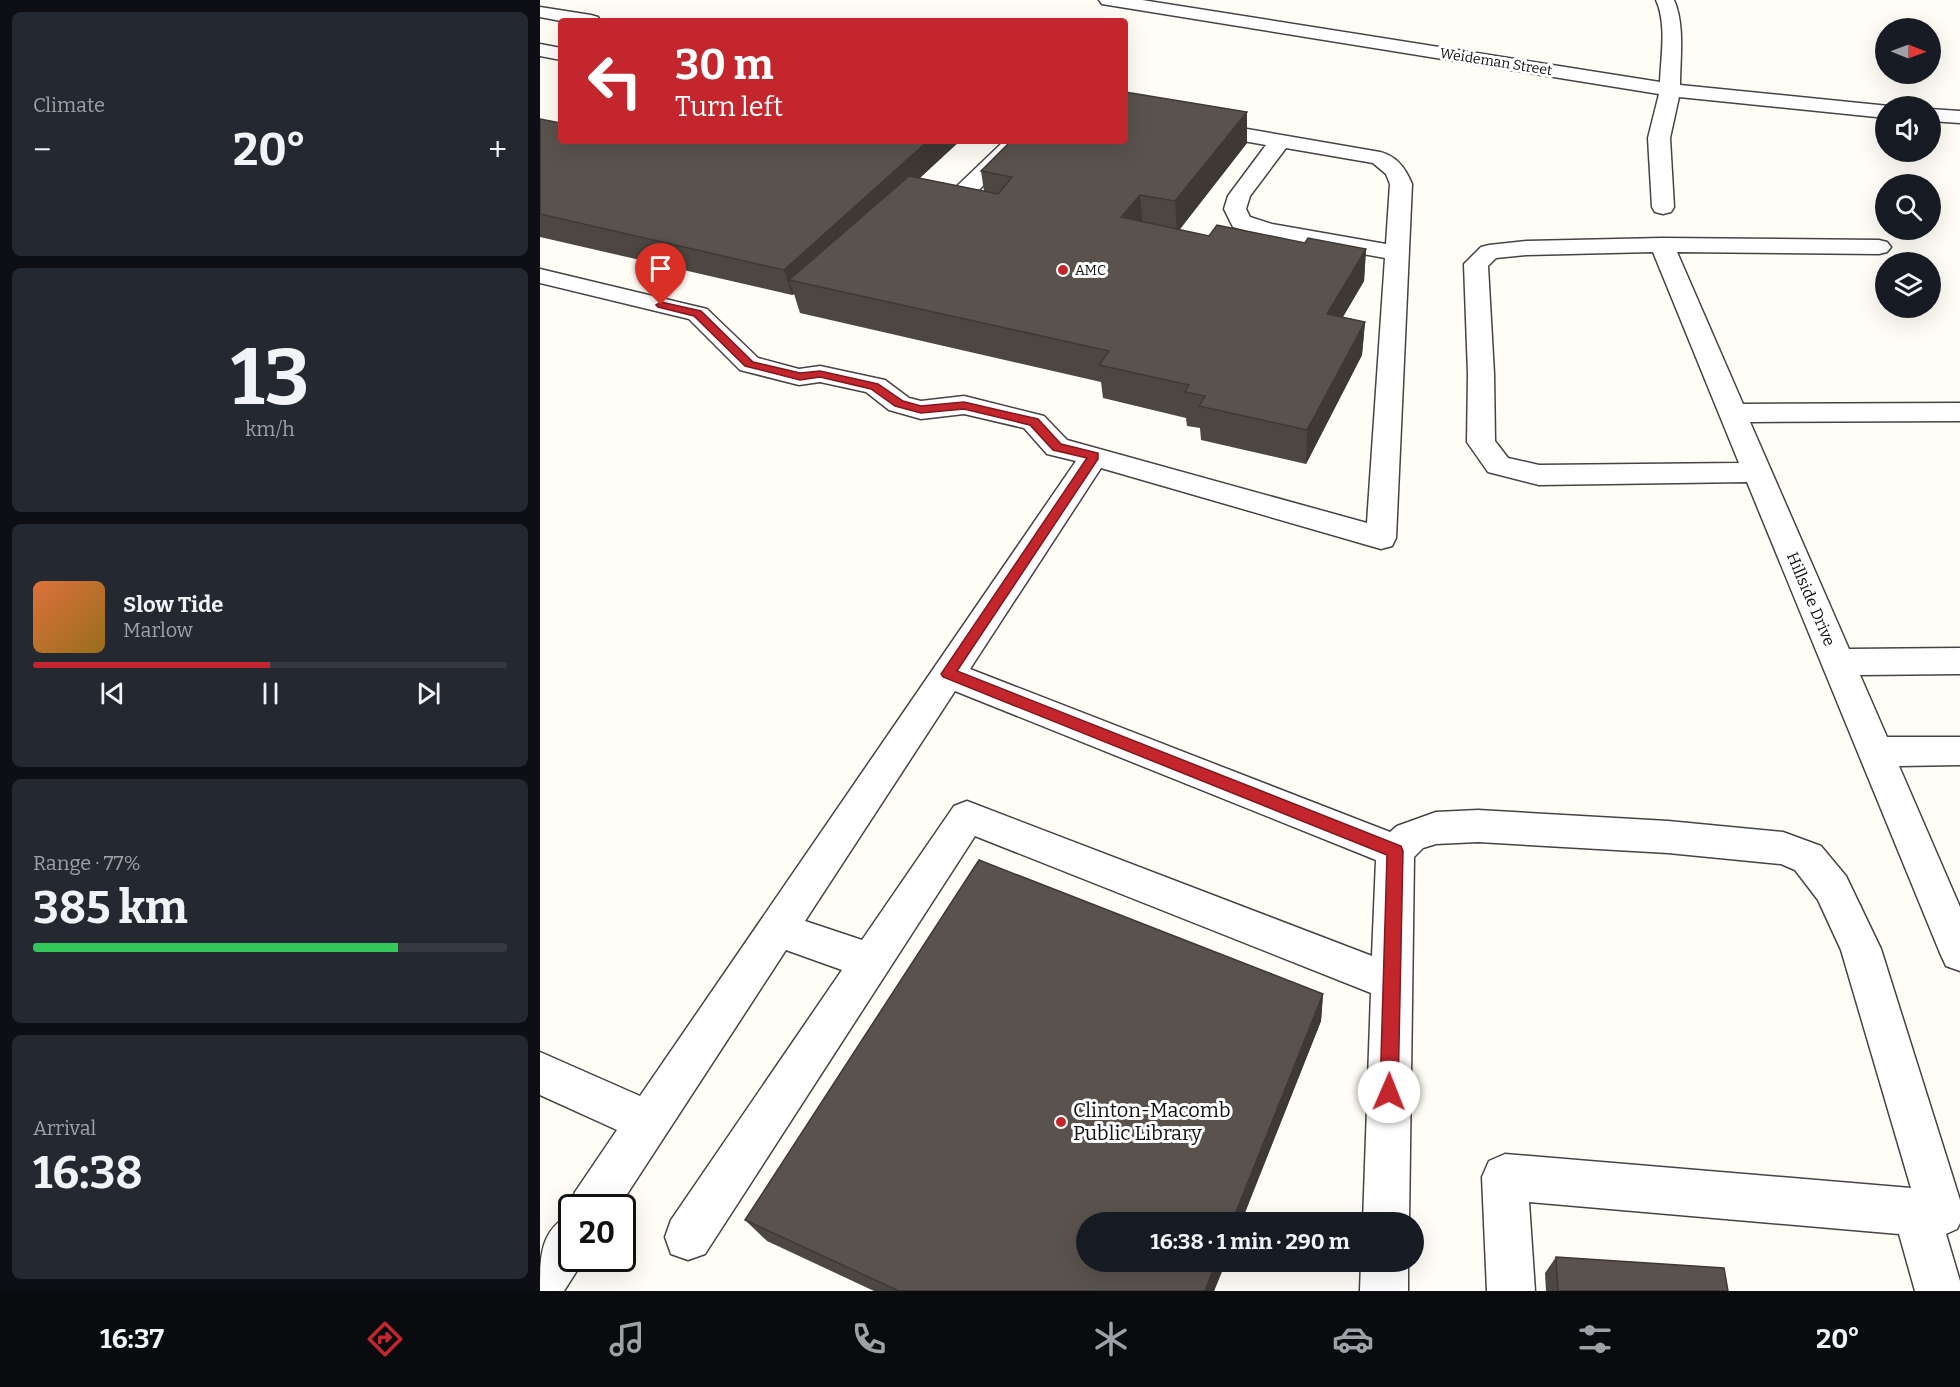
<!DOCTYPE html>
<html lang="en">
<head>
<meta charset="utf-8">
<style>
  :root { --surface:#171b24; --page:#242831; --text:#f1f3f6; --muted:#9ea1a6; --line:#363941; --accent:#c4262e }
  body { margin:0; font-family:Bitter,serif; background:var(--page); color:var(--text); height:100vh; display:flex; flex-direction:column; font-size:22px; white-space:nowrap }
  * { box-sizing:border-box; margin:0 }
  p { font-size:20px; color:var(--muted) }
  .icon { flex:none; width:33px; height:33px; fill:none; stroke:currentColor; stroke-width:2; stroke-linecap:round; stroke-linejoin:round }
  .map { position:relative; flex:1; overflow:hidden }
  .side { display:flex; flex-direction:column; gap:12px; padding:12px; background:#0d0f14; width:540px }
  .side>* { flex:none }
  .guide { position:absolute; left:18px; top:18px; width:570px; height:126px; border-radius:6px; box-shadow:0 6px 24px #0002; background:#c4262e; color:#fff; overflow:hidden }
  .needle { width:39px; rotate:91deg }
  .tools { position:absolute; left:1335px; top:18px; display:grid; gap:12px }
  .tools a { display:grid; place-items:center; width:66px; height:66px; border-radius:50%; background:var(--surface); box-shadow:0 6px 24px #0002; font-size:30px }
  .speed { position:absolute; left:18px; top:1194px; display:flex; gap:12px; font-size:30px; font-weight:700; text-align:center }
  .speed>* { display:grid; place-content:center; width:78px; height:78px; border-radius:50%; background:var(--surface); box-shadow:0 6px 24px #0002; line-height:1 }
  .speed .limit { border:3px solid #111; border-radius:9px; background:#fff; color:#111 }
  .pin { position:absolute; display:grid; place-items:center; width:51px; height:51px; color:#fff; margin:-62px -26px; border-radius:50% 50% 50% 0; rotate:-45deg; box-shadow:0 0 6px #0007 }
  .pin .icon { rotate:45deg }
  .me { position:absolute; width:66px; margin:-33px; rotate:1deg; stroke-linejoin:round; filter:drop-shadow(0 0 4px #0008) }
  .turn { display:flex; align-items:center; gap:21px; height:126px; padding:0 18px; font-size:27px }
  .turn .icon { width:78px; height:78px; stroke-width:2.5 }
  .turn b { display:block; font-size:42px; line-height:51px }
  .big { font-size:45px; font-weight:700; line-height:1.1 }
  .side .card { flex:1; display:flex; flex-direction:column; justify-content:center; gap:9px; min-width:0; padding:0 21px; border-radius:9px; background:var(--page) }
  .side .dial { align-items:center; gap:0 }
  .dial b { font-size:78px; line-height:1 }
  .song { display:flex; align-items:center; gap:18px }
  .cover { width:72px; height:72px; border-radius:9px; background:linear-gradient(135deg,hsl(20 70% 55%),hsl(40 70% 35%)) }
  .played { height:6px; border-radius:3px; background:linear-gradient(90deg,var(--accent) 50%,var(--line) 50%) }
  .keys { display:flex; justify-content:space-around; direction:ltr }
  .heat { display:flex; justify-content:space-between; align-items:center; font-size:33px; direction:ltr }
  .charge { height:9px; border-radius:4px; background:linear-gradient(90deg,#34c759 77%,var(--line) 0) }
  .trip { position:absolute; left:536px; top:1212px; width:348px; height:60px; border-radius:30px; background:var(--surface); box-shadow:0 6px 24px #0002; font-weight:700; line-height:60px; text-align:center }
  .tab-bar { display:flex; height:96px; justify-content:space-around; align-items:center; background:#090b0e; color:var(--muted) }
  .tab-bar .icon { width:42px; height:42px }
  .tab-bar .selected { color:var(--accent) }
  .tab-bar b { font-size:27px; color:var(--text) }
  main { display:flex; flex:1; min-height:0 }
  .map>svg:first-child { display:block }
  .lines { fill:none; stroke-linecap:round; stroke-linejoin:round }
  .minor-casing { stroke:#444; stroke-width:3 }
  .minor { fill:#fff; fill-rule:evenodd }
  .wall { fill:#4d4742 }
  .shaded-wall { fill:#3f3936 }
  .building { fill:#5a524d; stroke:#3f3936; stroke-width:1.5 }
  .route { fill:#c4262e; stroke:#7f191e; stroke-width:1.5 }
  .poi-dot { fill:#c4262e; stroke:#fff; stroke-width:2 }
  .labels { text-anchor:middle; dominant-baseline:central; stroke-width:6; stroke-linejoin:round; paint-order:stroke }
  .far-street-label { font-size:14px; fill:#111; stroke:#fff }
  .far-poi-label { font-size:14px; fill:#111; stroke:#fff; text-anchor:start }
  .street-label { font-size:16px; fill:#111; stroke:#fff }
  .near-poi-label { font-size:20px; fill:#111; stroke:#fff; text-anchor:start }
</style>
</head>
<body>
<main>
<section class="side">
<div class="card"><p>Climate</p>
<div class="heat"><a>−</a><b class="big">20°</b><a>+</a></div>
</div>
<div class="card dial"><b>13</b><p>km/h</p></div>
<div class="card">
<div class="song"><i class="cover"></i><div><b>Slow Tide</b><p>Marlow</p></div></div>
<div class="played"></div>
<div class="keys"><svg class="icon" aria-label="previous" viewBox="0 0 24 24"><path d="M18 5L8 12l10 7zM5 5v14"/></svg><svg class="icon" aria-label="pause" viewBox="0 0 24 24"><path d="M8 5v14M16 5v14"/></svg><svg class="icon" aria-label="next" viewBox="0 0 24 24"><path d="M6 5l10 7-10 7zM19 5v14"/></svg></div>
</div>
<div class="card"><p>Range · 77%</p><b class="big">385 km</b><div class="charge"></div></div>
<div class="card"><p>Arrival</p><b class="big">16:38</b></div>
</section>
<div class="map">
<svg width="1420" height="1291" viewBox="0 0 1420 1291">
  <rect width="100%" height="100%" fill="#fffdf5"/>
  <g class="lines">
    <!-- minor casing -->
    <g class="minor-casing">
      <g id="minor">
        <path d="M559 0H602L1120 82C1121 56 1127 24 1116 0H1134C1145 25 1140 58 1140 85L1349 106H1346V118L1139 97 1130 138 1134 207 1131 212 1123 214 1115 212 1112 207 1108 138 1119 94 568 5 562 4Z"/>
        <polygon points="0,7 51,15 58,17 60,21 21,21 0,17"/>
        <polygon points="0,44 21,48 21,60 0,56"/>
        <path d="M585 108 840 152C857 156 866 169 872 184L856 538 852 546 841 549 561 468 430 669 850 832 857 826 896 812 938 810 1128 821 1243 832 1281 846 1306 876 1341 949 1420 1200V1223L1417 1229 1406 1234 1420 1281V1291H1375L1359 1234 989 1202 995 1291H947L942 1177 949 1161 965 1154 1371 1188 1301 950 1278 900 1255 870 1241 864 1128 853 938 842 896 844 883 848 874 857 869 1222H823L831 993 435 836 165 1254 148 1260 131 1254 125 1237 131 1220 302 970 246 950 78 1208H32V1258H45L24 1291H0C0 1256 0 1230 31 1214L28 1208 35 1192 77 1130 0 1095V1052L100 1096 536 461 507 454 484 428 424 414 381 419 349 410 326 392 280 382 259 385 200 370 149 319 0 283V269L167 309 218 358 259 369 280 366 345 380 369 398 381 401 424 396 504 416 527 440 827 523 845 258 729 237 693 227 684 209 688 196 726 145 585 120ZM746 148 833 163 846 174 850 184 846 244 732 224 710 217 706 209 710 196ZM415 691 836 860 832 956 427 801 414 806 322 940 265 921Z"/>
        <polygon points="1390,109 1420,111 1420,123 1390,121"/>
        <polygon points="464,141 487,141 432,197 424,199 416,197 413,192 416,187"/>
        <path d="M1122 238 1339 240 1347 242 1351 247 1347 252 1339 254 1137 252 1203 404 1420 403V421L1210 422 1309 649 1420 648V674L1320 675 1347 737H1420V765L1359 766 1420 907V971L1406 966 1400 953 1207 482 999 485 948 472 927 442 928 374 924 264 941 247 949 245 987 241ZM1113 252 1199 463 999 465 968 458 955 441 954 374 948 266 956 258 987 255Z"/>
        <polygon points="821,1262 868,1262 868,1291 820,1291"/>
      </g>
    </g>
    <!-- minor -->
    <use href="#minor" class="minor"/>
  </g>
  <!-- wall -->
  <g class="wall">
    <polygon points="707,112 707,143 639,230 669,236 765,243 826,249 824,281 803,317 825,322 822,355 766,464 661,440 660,428 647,426 646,418 563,398 561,382 260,313 254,294 252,295 0,237 0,119 21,141 419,141 380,178 444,191 441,171"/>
    <polygon points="783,994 781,1021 674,1291 334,1291 227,1241 205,1220"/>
    <polygon points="1016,1257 1188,1291 1006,1291 1005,1273"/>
  </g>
  <!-- shaded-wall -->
  <g class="shaded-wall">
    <polygon points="707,112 707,143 637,233 635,201"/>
    <polygon points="388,141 419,142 265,283 249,280 254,294 252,295 244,270"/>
    <polygon points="600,195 603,227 581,217"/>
    <polygon points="826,249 824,281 785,347 787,314"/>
    <polygon points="825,322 822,355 766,464 767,430"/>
    <polygon points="783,994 781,1021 701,1222 692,1222"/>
    <polygon points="676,1262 686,1262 674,1291 665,1291"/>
  </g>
  <!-- building -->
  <g class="building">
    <polygon points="585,92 707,112 635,201 600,195 581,217 669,236 677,225 765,243 768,238 826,249 787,314 825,322 767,430 659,406 665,396 645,392 649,385 559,365 569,351 249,280 369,176 458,194 472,177 441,171 471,141 585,141"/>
    <polygon points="0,119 21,123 21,141 388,141 244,270 0,214"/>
    <polygon points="439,860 783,994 692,1222 546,1222 546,1262 676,1262 665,1291 359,1291 205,1220"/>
    <polygon points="1016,1257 1184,1268 1188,1291 1018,1291"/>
  </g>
  <!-- route -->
  <polygon class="route" points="121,302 161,311 213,362 260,373 280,371 338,384 363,401 381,406 424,402 498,419 521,444 558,453 558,459 417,671 861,846 863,851 858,1092 855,1098 849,1100 843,1098 840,1092 847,855 403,677 401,674 547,458 513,450 490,425 424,409 381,413 355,406 331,389 280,377 260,380 205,366 154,316 118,307 116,305"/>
  <!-- markers -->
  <g class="poi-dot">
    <circle cx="523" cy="270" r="6"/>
    <circle cx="521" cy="1122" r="6"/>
  </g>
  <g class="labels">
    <!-- far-street labels -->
    <g class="far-street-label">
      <text transform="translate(956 62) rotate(9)">Weideman Street</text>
    </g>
    <!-- far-poi labels -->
    <g class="far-poi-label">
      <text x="535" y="270">AMC</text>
    </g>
    <!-- street labels -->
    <g class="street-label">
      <text transform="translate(1271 599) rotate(67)">Hillside Drive</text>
    </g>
    <!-- near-poi labels -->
    <g class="near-poi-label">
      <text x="533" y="1110">Clinton-Macomb<tspan x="533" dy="23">Public Library</tspan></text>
    </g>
  </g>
</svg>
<div class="tools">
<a><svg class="needle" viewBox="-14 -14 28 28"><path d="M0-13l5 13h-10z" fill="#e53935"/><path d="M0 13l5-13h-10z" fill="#9ea1a6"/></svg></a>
<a><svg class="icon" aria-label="sound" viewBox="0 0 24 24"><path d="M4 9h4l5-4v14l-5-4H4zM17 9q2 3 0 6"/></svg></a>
<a><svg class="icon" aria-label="search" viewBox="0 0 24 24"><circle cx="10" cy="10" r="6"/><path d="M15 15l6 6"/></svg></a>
<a><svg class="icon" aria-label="layers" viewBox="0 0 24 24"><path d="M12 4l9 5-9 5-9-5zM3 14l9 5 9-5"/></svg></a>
</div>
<div class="speed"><div class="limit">20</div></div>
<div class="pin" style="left:121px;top:305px;background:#d93025"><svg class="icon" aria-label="arrive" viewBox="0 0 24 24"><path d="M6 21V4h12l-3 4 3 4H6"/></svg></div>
<svg class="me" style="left:849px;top:1092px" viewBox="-20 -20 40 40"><circle r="19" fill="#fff"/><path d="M0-13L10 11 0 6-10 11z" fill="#c4262e"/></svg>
<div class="trip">16:38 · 1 min · 290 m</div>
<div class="guide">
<div class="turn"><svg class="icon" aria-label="left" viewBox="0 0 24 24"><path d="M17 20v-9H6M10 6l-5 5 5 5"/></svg><div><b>30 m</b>Turn left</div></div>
</div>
</div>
</main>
<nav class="tab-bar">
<b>16:37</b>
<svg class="icon selected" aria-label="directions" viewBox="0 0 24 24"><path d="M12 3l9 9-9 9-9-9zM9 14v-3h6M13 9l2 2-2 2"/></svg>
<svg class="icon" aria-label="music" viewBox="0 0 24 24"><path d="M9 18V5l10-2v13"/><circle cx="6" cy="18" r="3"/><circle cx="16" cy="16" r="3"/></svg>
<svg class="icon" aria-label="phone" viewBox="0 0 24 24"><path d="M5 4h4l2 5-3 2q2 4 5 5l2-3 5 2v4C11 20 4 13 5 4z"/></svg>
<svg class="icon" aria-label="climate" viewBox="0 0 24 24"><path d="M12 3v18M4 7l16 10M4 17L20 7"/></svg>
<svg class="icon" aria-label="car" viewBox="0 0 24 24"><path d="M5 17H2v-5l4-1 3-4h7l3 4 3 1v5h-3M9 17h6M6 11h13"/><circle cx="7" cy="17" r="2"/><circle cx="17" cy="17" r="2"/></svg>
<svg class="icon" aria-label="filters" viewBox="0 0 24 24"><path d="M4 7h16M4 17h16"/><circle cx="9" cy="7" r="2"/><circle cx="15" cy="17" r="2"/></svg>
<b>20°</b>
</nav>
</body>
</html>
